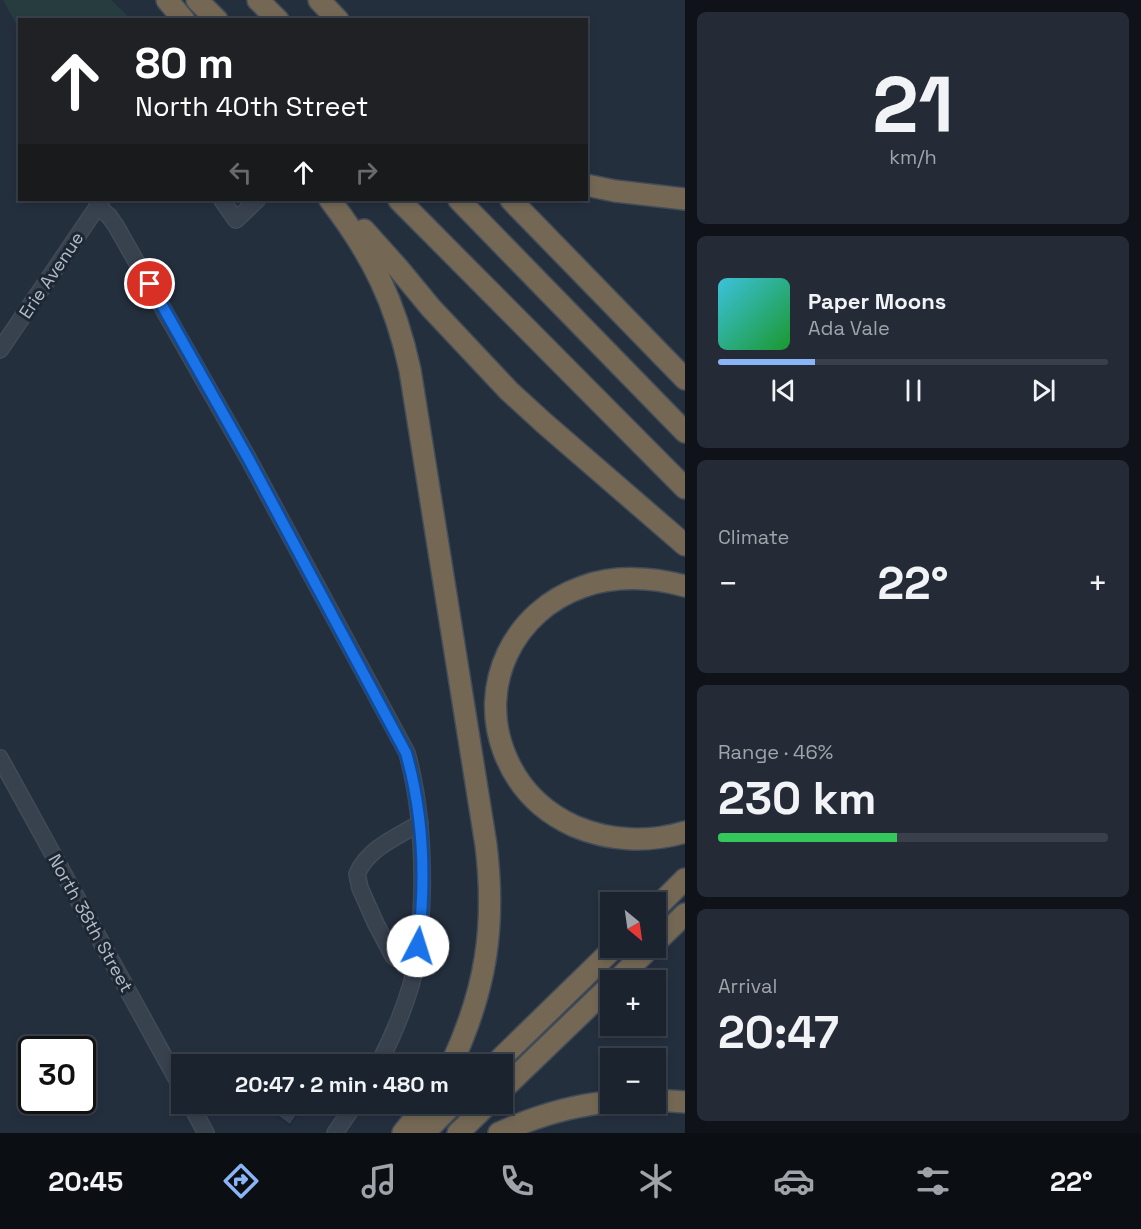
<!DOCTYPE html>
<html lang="en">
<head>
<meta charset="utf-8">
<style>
  :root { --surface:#1b232e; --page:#242b36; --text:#f1f3f6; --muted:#a0a4aa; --line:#39404a; --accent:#8ab4f8 }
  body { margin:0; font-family:"Space Grotesk",sans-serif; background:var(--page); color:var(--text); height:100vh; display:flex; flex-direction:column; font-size:22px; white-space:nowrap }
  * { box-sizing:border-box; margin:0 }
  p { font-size:20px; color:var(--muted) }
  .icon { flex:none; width:33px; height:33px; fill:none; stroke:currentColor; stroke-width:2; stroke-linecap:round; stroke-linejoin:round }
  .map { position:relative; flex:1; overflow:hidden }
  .sheet { display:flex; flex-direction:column; gap:12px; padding:12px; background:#0f1319; width:456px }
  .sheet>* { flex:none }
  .hud { position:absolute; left:18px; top:18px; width:570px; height:183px; border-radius:0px; box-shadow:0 3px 9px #0003,0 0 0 2px var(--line); background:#202124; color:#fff; overflow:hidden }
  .needle { width:39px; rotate:151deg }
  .controls { position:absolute; left:600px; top:892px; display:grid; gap:12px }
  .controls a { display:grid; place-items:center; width:66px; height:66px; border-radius:0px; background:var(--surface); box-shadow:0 3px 9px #0003,0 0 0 2px var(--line); font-size:30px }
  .speed { position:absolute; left:18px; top:1036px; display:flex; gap:12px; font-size:30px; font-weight:700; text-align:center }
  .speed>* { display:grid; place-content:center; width:78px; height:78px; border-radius:50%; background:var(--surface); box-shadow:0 3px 9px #0003,0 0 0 2px var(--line); line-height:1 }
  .speed .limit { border:3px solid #111; border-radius:9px; background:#fff; color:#111 }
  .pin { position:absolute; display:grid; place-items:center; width:51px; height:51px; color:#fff; margin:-26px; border:3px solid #fff; border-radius:50%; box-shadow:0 2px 6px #0007 }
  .me { position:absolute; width:66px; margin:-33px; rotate:5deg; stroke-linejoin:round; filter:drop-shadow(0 0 4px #0008) }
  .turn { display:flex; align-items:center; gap:21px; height:126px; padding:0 18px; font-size:27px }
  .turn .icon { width:78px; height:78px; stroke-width:2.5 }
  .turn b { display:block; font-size:42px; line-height:51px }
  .lanes { display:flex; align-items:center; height:57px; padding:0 18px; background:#0003; justify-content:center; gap:30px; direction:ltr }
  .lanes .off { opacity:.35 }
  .big { font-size:45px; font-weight:800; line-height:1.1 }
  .sheet .card { flex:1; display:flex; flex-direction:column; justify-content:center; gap:9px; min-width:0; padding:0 21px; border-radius:9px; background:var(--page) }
  .sheet .dial { align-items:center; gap:0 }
  .dial b { font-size:78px; line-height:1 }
  .song { display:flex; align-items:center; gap:18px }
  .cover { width:72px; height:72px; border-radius:9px; background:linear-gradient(135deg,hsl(190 70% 55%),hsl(130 70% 35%)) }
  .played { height:6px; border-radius:3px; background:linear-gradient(90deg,var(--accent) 25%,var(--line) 25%) }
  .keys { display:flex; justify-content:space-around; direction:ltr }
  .heat { display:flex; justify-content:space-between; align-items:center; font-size:33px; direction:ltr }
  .charge { height:9px; border-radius:4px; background:linear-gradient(90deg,#34c759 46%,var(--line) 0) }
  .trip { position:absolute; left:171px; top:1054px; width:342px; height:60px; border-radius:0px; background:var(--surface); box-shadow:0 3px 9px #0003,0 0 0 2px var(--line); font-weight:800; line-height:60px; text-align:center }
  .tabs { display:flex; height:96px; justify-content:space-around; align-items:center; background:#0b0e12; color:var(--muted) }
  .tabs .icon { width:42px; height:42px }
  .tabs .current { color:var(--accent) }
  .tabs b { font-size:27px; color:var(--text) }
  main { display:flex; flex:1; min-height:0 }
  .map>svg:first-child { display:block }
  .green { fill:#263c3f }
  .building { fill:#364354; stroke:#1f2835; stroke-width:1.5 }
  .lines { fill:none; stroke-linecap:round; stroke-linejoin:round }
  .minor-casing { stroke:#414a57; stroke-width:18 }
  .highway-casing { stroke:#434c59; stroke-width:24 }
  .minor { stroke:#38414e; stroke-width:15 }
  .highway { stroke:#746855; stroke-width:21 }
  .route-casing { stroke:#114b97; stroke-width:15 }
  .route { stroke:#1a73e8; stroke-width:10 }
  .labels { text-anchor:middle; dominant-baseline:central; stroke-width:6; stroke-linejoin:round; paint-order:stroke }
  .street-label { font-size:18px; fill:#b4bcc9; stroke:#1d2633 }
</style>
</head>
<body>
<main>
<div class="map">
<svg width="685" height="1133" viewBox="0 0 685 1133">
  <rect width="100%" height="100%" fill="#242f3e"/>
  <!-- green -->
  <polygon class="green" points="3,0 111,0 131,19 20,20 19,29"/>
  <!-- building -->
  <g class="building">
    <polygon points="305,1056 318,1065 299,1065"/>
    <polygon points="268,1104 311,1104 303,1115 299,1112 290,1125 266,1107"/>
  </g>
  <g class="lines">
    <!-- minor casing -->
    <g class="minor-casing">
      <g id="minor">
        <polyline points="222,200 236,220 257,200"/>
        <path d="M97 206 109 216 116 226 248 458 407 753C420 800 423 846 422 894 421 924 419 955 411 985 403 1012 391 1040 378 1065"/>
        <polyline points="0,350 102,200"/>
        <polyline points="0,758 182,1089"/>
        <path d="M415 964 399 960 393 956 376 924 360 888 357 874C368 848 397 837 420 823"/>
        <polyline points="190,1104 206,1133"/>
        <polyline points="335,1133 355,1104"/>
      </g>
    </g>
    <!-- highway casing -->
    <g class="highway-casing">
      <g id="highway">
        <polyline points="167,0 184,20"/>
        <polyline points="197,0 217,20"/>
        <polyline points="258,0 278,20"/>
        <polyline points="319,0 338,20"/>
        <polyline points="586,185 615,191 685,199"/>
        <path d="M330 200C372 255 395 301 410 370L486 845C496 927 486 990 451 1065"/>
        <polyline points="399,200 685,488"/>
        <polyline points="459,200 685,432"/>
        <polyline points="511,200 685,379"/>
        <polyline points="364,230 398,268 431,308 509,391 544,423 685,545"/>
        <path d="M685 586C652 577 614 575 582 587 514 611 478 684 504 752 517 786 541 811 574 826 609 841 648 843 685 832"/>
        <polyline points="656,908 685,879"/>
        <polyline points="656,942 685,914"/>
        <polyline points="616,981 650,948"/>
        <polyline points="494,1065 614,948"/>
        <polyline points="502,1090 610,986"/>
        <polyline points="656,1100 685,1102"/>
        <polyline points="403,1133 426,1104"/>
        <polyline points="424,1133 453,1104"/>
        <polyline points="458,1133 488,1104"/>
        <path d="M499 1133C534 1117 572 1105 610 1102"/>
      </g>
    </g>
    <!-- minor -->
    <use href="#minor" class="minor"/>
    <!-- highway -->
    <use href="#highway" class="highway"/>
  </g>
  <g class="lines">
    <!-- route casing -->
    <g class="route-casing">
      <path id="route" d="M150 284 248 458 406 753C424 816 426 882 418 946"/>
    </g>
    <!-- route -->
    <use href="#route" class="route"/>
  </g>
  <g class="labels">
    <!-- street labels -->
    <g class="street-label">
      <text transform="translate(51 275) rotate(-56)">Erie Avenue</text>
      <text transform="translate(91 923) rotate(61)">North 38th Street</text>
    </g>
  </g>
</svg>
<div class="controls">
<a><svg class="needle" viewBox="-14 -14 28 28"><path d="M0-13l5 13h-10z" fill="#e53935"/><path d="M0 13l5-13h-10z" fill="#a0a4aa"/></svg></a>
<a>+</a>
<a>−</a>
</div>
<div class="speed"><div class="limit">30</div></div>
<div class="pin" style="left:150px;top:284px;background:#d93025"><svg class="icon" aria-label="arrive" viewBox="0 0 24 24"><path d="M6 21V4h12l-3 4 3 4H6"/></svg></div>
<svg class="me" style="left:418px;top:946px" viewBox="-20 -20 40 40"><circle r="19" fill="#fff"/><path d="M0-13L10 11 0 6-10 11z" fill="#1a73e8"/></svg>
<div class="trip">20:47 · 2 min · 480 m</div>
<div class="hud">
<div class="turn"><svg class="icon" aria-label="ahead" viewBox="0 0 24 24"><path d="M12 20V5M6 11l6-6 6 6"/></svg><div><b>80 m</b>North 40th Street</div></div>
<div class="lanes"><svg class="icon off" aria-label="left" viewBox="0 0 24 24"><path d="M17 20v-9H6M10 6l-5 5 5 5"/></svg><svg class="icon" aria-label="ahead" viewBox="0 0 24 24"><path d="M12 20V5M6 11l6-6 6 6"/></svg><svg class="icon off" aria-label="right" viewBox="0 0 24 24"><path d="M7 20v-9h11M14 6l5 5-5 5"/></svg></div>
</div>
</div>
<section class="sheet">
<div class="card dial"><b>21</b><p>km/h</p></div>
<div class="card">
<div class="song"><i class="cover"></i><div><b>Paper Moons</b><p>Ada Vale</p></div></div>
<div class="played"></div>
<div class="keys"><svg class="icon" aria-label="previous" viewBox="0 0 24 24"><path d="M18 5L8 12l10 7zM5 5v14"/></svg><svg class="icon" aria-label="pause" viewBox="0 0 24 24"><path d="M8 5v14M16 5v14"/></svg><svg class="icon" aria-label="next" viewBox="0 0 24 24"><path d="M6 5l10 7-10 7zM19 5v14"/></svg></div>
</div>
<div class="card"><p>Climate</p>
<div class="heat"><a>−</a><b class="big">22°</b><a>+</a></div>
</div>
<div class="card"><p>Range · 46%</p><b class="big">230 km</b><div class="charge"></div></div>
<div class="card"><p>Arrival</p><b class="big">20:47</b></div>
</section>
</main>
<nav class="tabs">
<b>20:45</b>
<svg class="icon current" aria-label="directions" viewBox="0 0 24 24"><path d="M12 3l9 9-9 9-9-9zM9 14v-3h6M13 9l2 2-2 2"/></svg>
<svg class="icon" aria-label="music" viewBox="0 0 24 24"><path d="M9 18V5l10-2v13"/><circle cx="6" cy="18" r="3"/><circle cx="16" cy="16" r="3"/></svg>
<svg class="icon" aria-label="phone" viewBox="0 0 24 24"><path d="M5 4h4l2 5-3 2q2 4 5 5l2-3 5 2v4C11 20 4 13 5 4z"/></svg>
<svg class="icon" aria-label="climate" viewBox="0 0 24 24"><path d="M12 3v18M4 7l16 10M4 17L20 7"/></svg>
<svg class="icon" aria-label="car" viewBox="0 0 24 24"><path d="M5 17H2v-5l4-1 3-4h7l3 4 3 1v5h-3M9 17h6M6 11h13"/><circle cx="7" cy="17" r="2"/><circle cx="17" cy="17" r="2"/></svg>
<svg class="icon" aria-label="filters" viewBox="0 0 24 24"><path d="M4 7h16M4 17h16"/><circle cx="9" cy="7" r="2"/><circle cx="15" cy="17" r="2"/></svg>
<b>22°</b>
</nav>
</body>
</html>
